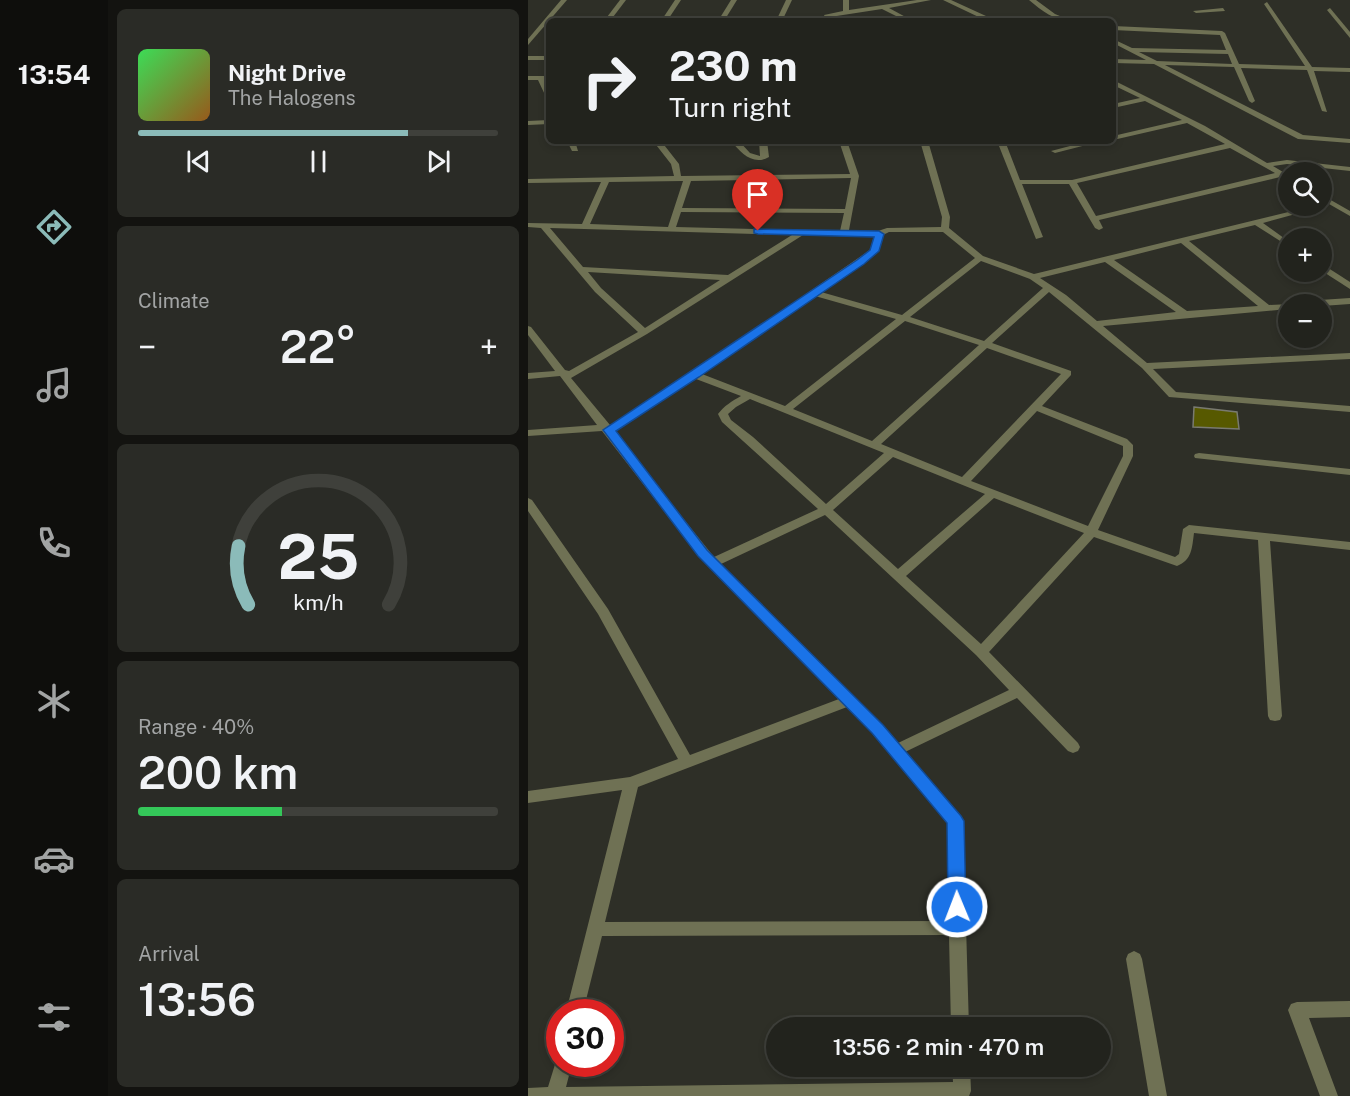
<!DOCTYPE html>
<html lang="en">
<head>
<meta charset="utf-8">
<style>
  :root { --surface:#22231d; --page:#2a2b26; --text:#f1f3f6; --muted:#a2a4a4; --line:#3f403b; --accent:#8bbbb9 }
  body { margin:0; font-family:"Public Sans",sans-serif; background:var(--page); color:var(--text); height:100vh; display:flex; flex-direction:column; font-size:22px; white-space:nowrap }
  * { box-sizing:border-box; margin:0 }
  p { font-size:20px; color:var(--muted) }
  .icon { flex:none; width:33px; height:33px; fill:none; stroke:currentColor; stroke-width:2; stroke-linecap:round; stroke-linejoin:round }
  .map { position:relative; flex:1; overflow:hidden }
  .drawer { display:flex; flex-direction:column; gap:9px; padding:9px; background:#131310; width:420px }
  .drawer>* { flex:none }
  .banner { position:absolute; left:18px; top:18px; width:570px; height:126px; border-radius:9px; box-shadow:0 3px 9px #0003,0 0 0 2px var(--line); background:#22231d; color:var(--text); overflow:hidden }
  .tools { position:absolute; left:750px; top:162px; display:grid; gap:12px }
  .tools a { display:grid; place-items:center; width:54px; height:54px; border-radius:50%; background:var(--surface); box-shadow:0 3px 9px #0003,0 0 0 2px var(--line); font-size:30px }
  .speed { position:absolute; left:18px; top:999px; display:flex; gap:12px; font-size:30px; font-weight:700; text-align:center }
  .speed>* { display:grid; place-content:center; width:78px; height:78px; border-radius:50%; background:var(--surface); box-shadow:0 3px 9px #0003,0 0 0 2px var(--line); line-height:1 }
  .speed .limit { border:9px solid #d22; background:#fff; color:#111 }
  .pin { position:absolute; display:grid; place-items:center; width:51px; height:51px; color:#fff; margin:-62px -26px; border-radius:50% 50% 50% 0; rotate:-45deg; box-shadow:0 0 6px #0007 }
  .pin .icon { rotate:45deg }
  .me { position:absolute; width:66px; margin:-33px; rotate:359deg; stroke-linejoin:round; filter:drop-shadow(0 0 4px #0008) }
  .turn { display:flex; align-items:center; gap:21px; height:126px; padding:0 24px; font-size:27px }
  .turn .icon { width:78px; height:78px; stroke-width:2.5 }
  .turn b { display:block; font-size:42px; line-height:51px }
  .big { font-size:45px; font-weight:600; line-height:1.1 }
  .drawer .widget { flex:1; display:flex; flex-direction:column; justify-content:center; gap:9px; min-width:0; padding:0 21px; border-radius:9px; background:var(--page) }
  .drawer .dial { align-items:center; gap:0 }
  .dial svg { height:156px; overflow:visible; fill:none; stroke:var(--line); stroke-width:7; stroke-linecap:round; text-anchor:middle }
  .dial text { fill:var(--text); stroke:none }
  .song { display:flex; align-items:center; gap:18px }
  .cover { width:72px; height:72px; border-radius:9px; background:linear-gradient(135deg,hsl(130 70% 55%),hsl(30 70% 35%)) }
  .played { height:6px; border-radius:3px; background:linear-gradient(90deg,var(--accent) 75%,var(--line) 75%) }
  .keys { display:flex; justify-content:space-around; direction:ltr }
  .heat { display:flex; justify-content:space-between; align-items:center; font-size:33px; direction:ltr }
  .charge { height:9px; border-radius:4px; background:linear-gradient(90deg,#34c759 40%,var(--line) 0) }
  .trip { position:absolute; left:238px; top:1017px; width:345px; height:60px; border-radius:30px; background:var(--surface); box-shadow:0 3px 9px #0003,0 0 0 2px var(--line); font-weight:600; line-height:60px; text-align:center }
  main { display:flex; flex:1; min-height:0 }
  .tab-bar { display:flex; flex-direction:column; width:108px; justify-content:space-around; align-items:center; background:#0e0e0c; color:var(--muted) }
  .tab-bar .icon { width:42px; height:42px }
  .tab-bar .on { color:var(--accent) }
  .tab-bar b { font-size:27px; color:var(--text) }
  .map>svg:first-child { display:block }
  .building { fill:#575900; stroke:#797a70; stroke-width:1.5 }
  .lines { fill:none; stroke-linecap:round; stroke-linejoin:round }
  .street { fill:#6f7154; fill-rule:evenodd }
  .route { fill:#1a73e8; stroke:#114b97; stroke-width:1.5 }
</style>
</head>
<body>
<main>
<nav class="tab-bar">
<b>13:54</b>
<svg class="icon on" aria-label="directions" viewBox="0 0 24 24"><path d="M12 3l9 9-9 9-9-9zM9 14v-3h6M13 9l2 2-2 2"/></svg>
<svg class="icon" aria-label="music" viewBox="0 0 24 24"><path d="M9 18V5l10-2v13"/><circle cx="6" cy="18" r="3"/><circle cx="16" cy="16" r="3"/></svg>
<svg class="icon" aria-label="phone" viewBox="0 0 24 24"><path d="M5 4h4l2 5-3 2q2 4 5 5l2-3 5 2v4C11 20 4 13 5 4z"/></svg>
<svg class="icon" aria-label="climate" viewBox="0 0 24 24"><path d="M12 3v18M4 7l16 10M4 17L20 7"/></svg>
<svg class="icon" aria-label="car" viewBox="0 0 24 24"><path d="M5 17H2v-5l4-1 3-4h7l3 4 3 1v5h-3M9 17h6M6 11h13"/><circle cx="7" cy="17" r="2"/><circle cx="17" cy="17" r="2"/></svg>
<svg class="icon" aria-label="filters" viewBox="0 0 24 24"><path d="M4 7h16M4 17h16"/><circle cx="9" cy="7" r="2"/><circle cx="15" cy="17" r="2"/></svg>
</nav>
<section class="drawer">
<div class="widget">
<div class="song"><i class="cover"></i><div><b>Night Drive</b><p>The Halogens</p></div></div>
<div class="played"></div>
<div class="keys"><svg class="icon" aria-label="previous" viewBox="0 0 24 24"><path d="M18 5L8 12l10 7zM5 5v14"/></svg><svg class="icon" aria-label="pause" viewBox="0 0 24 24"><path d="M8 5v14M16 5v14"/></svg><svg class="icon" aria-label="next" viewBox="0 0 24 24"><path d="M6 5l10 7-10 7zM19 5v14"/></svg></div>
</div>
<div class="widget"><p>Climate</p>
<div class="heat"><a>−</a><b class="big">22°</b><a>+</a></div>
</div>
<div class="widget dial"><svg viewBox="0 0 100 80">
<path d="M14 69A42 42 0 1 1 86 69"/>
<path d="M14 69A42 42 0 0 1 9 39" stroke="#8bbbb9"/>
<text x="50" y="56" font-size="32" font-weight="700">25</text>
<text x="50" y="72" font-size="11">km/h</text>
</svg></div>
<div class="widget"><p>Range · 40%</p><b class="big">200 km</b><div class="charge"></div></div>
<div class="widget"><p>Arrival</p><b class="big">13:56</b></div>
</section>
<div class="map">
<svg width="822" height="1096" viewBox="0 0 822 1096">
  <rect width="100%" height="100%" fill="#2e2f27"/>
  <!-- building -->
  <polygon class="building" points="666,407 709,412 711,429 665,427"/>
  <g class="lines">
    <!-- street -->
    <g class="street">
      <polygon points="33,0 39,0 0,45 0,39"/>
      <polygon points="92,0 98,0 82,21 76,21"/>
      <polygon points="147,0 153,0 139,21 133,21"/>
      <polygon points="203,0 209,0 196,21 190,21"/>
      <polygon points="258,0 264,0 254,21 248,21"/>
      <polygon points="315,0 321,0 321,10 389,0 403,0 361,8 385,21 378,21 354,9 302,17 305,21 299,21 296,15 315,11"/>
      <polygon points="415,0 423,0 458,16 490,21 459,21"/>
      <path d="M501 0H508L527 14 544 21C527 21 514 11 501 0Z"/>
      <path d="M739 2 784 67 822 68V72L786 71 799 112 794 111 779 70 713 68 727 101 724 103 721 101 706 67 637 65 775 135 822 139V143L770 139 626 64 585 63V59L618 60 585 43V39L604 48 698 50 692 35 585 30V26L694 31 697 33 711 64 777 66 736 4ZM611 52 700 54 704 64 629 61Z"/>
      <polygon points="695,8 697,11 668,13 665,11"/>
      <polygon points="802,8 822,32 822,38 799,10"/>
      <rect x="0" y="56" width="21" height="4"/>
      <polygon points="0,76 21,76 21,80 16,80 21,90 21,99 18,97 10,80 0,80"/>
      <path d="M585 80 677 126 739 163 759 160 822 167V171L759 164 745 166 760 175V180L752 177 571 220 575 228 571 230 567 228 541 184H494L515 237 508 239 469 141H477L492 180H544L697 144 659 123 585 140V136L654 120 617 101 585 108V104L612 98 585 85ZM702 148 747 173 568 216 549 183Z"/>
      <polygon points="21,120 21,124 0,125 0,121"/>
      <polygon points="39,141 47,141 50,151 44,151"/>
      <path d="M125 141H133L151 164 153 176 322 174 311 141H319L331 176 321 230 350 231 359 228 413 227 414 217 392 141H400L422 217 421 228 455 256 506 274 785 206H794V204L797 206 735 223 760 241V246L727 225 661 241 741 305 763 304H760V309L575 326 619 363 822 353V359L625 369 648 392 822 406V412L641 397 614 368 521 292 464 343 543 371V375L514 406 599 439 605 445V456L570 530 647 557 651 554 655 529 661 525 822 542V550L742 541 754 716 752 720 747 721 742 720 740 716 730 540 666 533C664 548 664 560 649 566L566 537 461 652 550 743 552 747 550 751 545 753 540 751 489 698 377 752 435 821 441 1028H423L421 935 74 936 55 1012H38L94 790 0 803V791L102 777 150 759 70 614 0 511V498L4 500 80 609 162 755 311 699 171 556 74 431 0 436V430L69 425 32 376 0 379V373L27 371 0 335V326L3 327 37 370 41 371 110 332 67 292 13 228 0 227V223L54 224 73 182 0 183V179L146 176 143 164ZM323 178 317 209 154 208 163 181ZM155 181 140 227 62 224 81 182ZM153 212 316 213 312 231 148 227ZM22 228 264 235 200 275 55 267ZM361 232H415L447 258 374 315 293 292 349 253 355 235ZM275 235 346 236 342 250 163 373 82 425 43 378 119 334ZM653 243 730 306 659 311 586 260ZM453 261 502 279 515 288 456 341 382 317ZM577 262 648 312 569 321 538 295 512 278ZM60 272 192 280 117 328 73 288ZM287 296 368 319 257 406 174 374ZM377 321 451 345 344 441 265 409ZM459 348 533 374 434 477 353 444ZM168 379 213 396C204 401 196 406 190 414L194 422 290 509 186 557 86 432ZM222 399 356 453 298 504 225 437 203 420 200 414 208 407ZM509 411 595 446V456L560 526 443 481ZM365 457 457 494 370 569 305 510ZM466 498 556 533 453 644 378 576ZM297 515 448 655 481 690 370 743 354 725 193 564ZM319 707 344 733 419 823 421 921 77 922 110 787Z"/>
      <path d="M203 141H211L222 153 232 156 231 141H239L241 157C225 166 213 153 203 141Z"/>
      <polygon points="561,141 574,141 527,153 523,151"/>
      <polygon points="794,195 822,211 822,216 794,200"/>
      <polygon points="794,264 822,282 822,289 794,271"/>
      <polygon points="822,298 822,304 794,306 772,304 777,301"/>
      <polygon points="671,453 822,469 822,475 667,458 666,456 667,454"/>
      <polygon points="606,951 612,954 614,959 639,1096 621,1096 598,959 600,954"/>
      <polygon points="822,1001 822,1017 781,1018 810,1096 792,1096 760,1010 763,1004 769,1002"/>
      <polygon points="32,1057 32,1064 44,1064 38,1087 425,1082 424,1066 442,1066 443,1091 441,1096 0,1096 0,1088 20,1087 29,1058"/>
    </g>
  </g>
  <!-- route -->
  <polygon class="route" points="226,229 351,231 356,234 351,251 336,264 171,377 88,431 179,550 355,725 433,816 436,821 438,907 436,912 429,915 423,912 420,907 419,823 344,733 170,556 75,430 329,260 342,250 346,237 230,234 226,233"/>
</svg>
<div class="tools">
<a><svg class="icon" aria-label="search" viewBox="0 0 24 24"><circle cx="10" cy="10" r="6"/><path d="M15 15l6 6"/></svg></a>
<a>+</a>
<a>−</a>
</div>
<div class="speed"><div class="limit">30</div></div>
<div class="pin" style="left:230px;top:231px;background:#d93025"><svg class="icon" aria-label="arrive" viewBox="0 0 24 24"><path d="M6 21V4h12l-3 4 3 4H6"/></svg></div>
<svg class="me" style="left:429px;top:907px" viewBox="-20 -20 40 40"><circle r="17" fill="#1a73e8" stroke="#fff" stroke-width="3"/><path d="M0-11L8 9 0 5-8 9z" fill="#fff"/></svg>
<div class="trip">13:56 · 2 min · 470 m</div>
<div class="banner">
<div class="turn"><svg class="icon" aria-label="right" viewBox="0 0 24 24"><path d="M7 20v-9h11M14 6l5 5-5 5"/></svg><div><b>230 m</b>Turn right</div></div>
</div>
</div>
</main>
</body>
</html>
